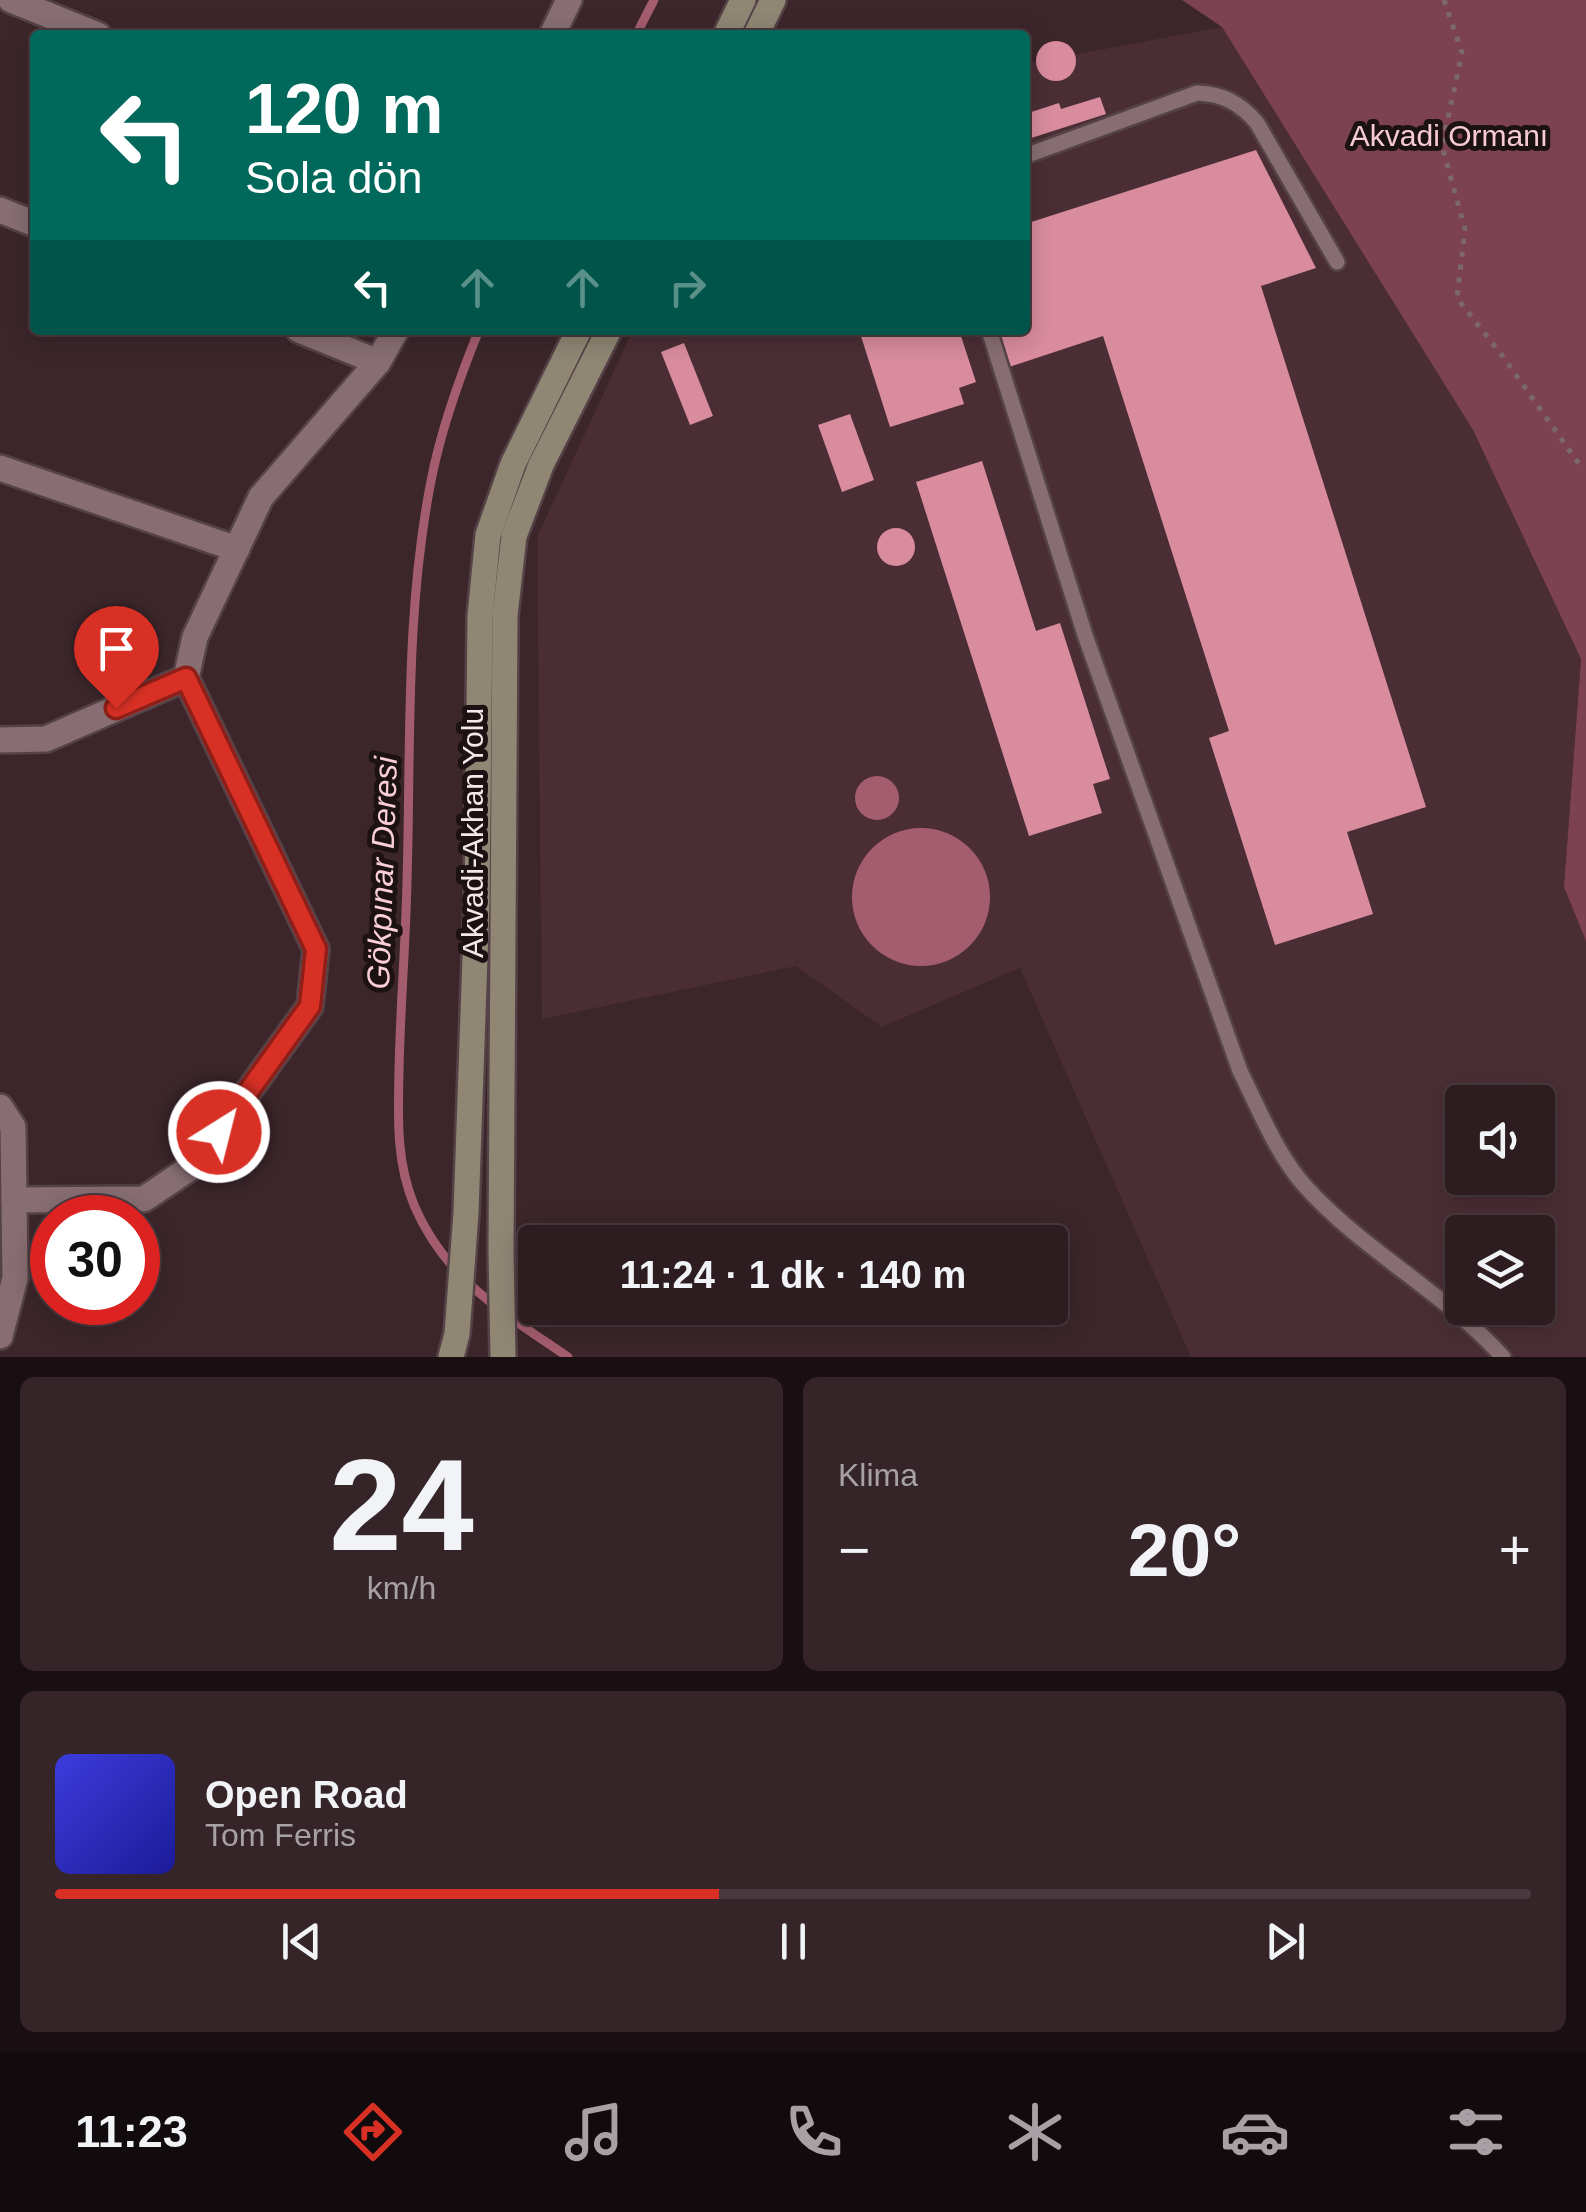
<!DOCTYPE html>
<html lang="tr">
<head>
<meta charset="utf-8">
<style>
  :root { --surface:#2d1c20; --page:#352529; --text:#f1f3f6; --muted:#a7a1a5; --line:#483a3e; --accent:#d93025 }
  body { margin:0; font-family:Helvetica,sans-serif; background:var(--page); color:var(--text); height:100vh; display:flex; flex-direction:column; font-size:38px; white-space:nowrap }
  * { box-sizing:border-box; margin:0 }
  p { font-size:32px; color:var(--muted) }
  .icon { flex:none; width:55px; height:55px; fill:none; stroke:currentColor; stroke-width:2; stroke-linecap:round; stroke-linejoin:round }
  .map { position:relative; height:1357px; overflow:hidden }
  .panel { display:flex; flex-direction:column; gap:20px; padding:20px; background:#190f12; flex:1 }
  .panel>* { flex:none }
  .top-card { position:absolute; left:30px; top:30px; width:1000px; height:305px; border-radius:10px; box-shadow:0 5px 25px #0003,0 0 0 2px var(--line); background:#00695c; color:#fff; overflow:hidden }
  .controls { position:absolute; left:1445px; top:1085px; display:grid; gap:20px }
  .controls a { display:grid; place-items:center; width:110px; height:110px; border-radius:10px; background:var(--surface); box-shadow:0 5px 25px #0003,0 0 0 2px var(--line); font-size:50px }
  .speed { position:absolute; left:30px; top:1195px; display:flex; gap:20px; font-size:50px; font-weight:700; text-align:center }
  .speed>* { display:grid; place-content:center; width:130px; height:130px; border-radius:50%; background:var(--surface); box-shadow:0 5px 25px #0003,0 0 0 2px var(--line); line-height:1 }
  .speed .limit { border:15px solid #d22; background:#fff; color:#111 }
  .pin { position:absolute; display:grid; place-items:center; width:85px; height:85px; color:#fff; margin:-102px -42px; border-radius:50% 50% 50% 0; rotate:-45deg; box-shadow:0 0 10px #0007 }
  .pin .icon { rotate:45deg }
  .me { position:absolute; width:110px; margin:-55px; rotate:36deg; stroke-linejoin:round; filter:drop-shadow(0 0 8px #0008) }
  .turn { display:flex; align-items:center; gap:35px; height:210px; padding:0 50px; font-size:45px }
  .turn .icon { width:130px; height:130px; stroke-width:2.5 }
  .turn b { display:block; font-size:70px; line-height:85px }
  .lanes { display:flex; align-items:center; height:95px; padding:0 50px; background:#0003; justify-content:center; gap:50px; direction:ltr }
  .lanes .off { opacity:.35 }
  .big { font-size:75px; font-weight:700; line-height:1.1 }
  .panel .widget { flex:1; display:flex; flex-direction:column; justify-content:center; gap:15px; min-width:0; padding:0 35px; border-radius:15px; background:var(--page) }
  .panel .dial { align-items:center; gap:0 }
  .dial b { font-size:130px; line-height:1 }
  .song { display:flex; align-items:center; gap:30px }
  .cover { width:120px; height:120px; border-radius:15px; background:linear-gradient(135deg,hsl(240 70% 55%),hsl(240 70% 35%)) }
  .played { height:10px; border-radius:5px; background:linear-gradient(90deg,var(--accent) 45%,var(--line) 45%) }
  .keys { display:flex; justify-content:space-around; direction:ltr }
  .heat { display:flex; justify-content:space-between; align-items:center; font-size:55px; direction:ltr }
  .panel .tiles { flex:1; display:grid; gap:20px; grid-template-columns:1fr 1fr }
  .widget:last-child { grid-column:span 2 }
  .trip { position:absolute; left:518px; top:1225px; width:550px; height:100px; border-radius:10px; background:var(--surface); box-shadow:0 5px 25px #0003,0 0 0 2px var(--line); font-weight:700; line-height:100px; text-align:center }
  .tab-bar { display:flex; height:160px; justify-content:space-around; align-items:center; background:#120b0d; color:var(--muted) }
  .tab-bar .icon { width:70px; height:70px }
  .tab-bar .active { color:var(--accent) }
  .tab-bar b { font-size:45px; color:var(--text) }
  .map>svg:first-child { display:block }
  .built { fill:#4b2e35; fill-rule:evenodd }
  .green { fill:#7c4251 }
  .water { fill:#a45d6f }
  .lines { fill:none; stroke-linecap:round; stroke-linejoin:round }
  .stream { stroke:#a45d6f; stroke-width:9 }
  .building { fill:#d88c9e }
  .lane-casing { stroke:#554247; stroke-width:20 }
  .street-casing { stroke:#554247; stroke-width:30 }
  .secondary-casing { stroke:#554247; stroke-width:30 }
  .path { stroke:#7c686c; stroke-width:5; stroke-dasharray:5 8; stroke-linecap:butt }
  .lane { stroke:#886e73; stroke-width:15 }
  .street { stroke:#886e73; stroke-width:25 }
  .secondary { stroke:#8f8774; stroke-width:25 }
  .route-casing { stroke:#8d1f18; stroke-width:25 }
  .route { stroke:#d93025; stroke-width:18 }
  .labels { text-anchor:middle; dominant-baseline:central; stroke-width:10; stroke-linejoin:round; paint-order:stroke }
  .park-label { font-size:30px; fill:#f6cbd4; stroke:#1c1214 }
  .street-label { font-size:30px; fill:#f6e7ea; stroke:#1c1214 }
  .water-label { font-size:32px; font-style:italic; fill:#fbcfd8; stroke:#1c1214 }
</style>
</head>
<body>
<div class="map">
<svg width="1586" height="1357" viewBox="0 0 1586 1357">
  <rect width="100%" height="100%" fill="#3c262b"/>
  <!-- built -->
  <path class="built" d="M1222 27 1473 430 1581 659 1564 887 1586 941V1357H1191L1020 968 882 1027 796 966 542 1019 537 537 633 330H1025V64ZM1462 1102H1538V1178H1462ZM1462 1232H1538V1308H1462Z"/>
  <!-- green -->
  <polygon class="green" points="1182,0 1586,0 1586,941 1564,887 1581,659 1473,430 1222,27"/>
  <!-- water -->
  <g class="water">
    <circle cx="877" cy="798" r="22"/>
    <circle cx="921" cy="897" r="69"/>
  </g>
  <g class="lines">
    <!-- stream -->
    <g class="stream">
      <polyline points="636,35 654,0"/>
      <path d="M479 330C459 379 441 429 431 481 403 623 412 769 406 912 404 965 400 1018 399 1071 398 1118 396 1161 414 1205 446 1280 504 1313 568 1357"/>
    </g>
  </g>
  <!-- building -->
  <g class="building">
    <circle cx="1056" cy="61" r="20"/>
    <polygon points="1100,97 1106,114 1025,140 1025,114 1059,103 1061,109"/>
    <polygon points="1256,150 1316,268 1261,286 1426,807 1347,832 1373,914 1275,945 1209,738 1229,731 1103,336 1009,367 997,330 1025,330 1025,224"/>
    <polygon points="859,330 959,330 976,382 959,388 964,404 890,427"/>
    <polygon points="684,343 713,416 690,425 661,352"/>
    <polygon points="850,414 874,480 842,492 818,425"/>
    <polygon points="982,461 1036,631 1060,623 1110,779 1093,784 1102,813 1029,836 916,482"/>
    <circle cx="896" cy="547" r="19"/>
  </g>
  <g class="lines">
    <!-- lane casing -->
    <g class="lane-casing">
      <g id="lane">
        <path d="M1025 156 1197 93C1223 94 1240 103 1257 123L1337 262"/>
        <path d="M989 330 1085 635 1240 1071C1259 1109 1276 1153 1304 1185 1363 1251 1444 1292 1503 1357"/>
      </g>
    </g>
    <!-- street casing -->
    <g class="street-casing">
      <g id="street">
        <polyline points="11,0 98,35"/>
        <polyline points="552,35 569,0"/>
        <polyline points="0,210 35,224"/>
        <polyline points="299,330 378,362"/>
        <polyline points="0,468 237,549"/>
        <polyline points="0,740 46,739 186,678 195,637 261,497 378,362 396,330"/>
        <polyline points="0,1107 13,1127 15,1278 0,1336"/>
        <polyline points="14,1200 144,1199 196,1164 310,1006 316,949 186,678"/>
      </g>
    </g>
    <!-- secondary casing -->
    <g class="secondary-casing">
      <g id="secondary">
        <polyline points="726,35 743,0"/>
        <polyline points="756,35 773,0"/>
        <polyline points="451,1357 457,1334 466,1213 477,901 480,616 488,535 513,464 579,330"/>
        <polyline points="503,1357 501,1250 505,615 514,536 541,465 609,330"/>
      </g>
    </g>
    <!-- path -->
    <polyline class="path" points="1444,0 1462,53 1442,146 1465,229 1457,298 1504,358 1579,464 1586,463"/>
    <!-- lane -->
    <use href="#lane" class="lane"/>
    <!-- street -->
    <use href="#street" class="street"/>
    <!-- secondary -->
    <use href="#secondary" class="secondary"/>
  </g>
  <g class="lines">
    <!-- route casing -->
    <g class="route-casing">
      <polyline id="route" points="116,708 186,678 316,949 310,1006 219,1132"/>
    </g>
    <!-- route -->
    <use href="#route" class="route"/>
  </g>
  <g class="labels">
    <!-- park labels -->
    <g class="park-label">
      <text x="1449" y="135">Akvadi Ormanı</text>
    </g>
    <!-- street labels -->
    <g class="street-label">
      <text transform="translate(472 833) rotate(-90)">Akvadi-Akhan Yolu</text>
    </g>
    <!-- water labels -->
    <g class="water-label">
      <text transform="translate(382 873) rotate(-88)">Gökpınar Deresi</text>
    </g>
  </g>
</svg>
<div class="controls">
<a><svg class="icon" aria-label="sound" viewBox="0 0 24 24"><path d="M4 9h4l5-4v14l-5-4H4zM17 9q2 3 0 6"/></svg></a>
<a><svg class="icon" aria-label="layers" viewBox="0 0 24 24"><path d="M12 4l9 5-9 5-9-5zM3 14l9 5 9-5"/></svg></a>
</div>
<div class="speed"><div class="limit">30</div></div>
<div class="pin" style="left:116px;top:708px;background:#d93025"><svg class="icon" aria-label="arrive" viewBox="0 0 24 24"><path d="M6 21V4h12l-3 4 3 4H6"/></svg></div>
<svg class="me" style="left:219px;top:1132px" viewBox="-20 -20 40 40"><circle r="17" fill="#d93025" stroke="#fff" stroke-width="3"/><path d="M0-11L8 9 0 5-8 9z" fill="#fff"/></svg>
<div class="trip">11:24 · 1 dk · 140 m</div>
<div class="top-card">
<div class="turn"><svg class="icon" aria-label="left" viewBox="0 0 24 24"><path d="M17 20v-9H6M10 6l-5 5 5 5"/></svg><div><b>120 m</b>Sola dön</div></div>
<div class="lanes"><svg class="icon" aria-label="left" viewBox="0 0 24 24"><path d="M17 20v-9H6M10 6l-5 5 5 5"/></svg><svg class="icon off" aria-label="ahead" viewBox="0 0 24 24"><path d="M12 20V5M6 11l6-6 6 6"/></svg><svg class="icon off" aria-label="ahead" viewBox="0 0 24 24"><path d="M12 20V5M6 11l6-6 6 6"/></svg><svg class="icon off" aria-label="right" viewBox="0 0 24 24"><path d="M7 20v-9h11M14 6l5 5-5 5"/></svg></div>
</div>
</div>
<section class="panel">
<div class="tiles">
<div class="widget dial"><b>24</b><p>km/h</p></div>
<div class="widget"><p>Klima</p>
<div class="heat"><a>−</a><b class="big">20°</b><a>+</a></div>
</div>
<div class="widget">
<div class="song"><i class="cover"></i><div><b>Open Road</b><p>Tom Ferris</p></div></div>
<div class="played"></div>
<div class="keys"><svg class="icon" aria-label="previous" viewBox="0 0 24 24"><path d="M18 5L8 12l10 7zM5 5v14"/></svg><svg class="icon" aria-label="pause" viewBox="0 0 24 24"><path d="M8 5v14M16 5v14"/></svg><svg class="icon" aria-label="next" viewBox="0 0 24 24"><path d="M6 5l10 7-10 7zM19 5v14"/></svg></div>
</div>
</div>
</section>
<nav class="tab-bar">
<b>11:23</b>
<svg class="icon active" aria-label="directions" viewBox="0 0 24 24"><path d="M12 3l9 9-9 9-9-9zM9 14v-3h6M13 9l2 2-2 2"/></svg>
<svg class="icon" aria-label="music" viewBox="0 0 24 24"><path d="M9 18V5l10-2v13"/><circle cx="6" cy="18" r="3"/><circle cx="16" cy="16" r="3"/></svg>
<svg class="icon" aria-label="phone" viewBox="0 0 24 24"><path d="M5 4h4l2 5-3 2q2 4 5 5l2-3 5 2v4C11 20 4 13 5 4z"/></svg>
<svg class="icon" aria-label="climate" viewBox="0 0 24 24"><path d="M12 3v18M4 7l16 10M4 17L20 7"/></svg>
<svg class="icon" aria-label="car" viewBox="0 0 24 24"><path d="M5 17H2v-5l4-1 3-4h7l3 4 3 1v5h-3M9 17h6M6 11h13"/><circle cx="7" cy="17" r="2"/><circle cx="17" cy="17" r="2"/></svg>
<svg class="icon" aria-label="filters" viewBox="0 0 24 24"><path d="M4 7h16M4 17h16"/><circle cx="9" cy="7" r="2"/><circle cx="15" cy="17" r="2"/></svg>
</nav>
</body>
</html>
